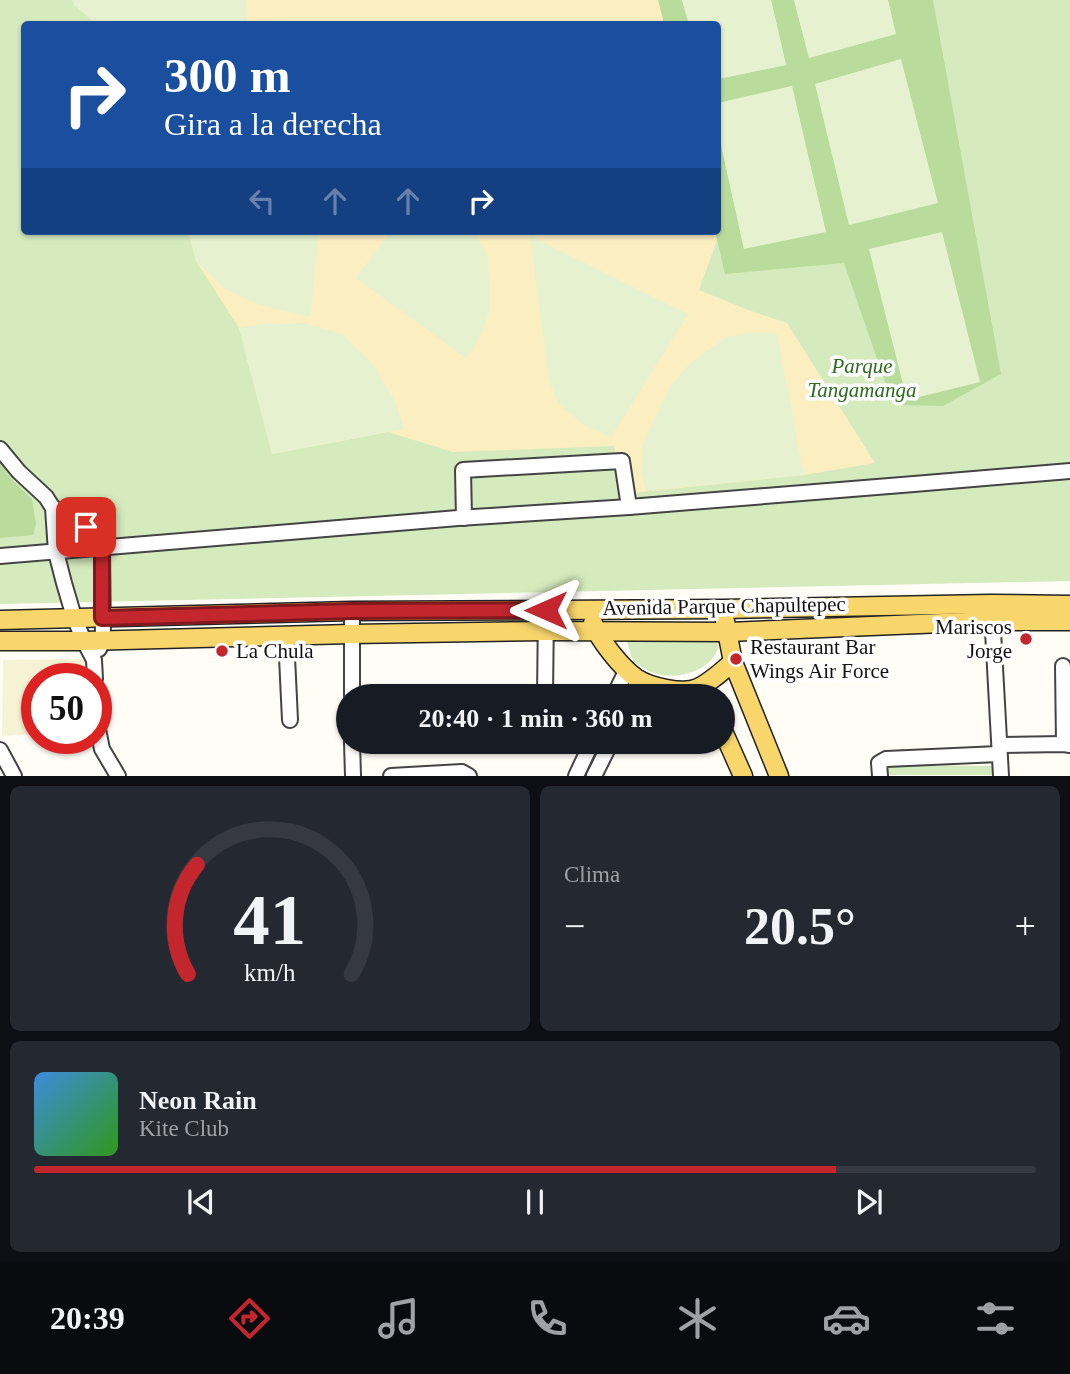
<!DOCTYPE html>
<html lang="es">
<head>
<meta charset="utf-8">
<style>
  :root { --surface:#171b24; --page:#242831; --text:#f1f3f6; --muted:#9ea1a6; --line:#363941; --accent:#c4262e }
  body { margin:0; font-family:"Times New Roman",serif; background:var(--page); color:var(--text); height:100vh; display:flex; flex-direction:column; font-size:26px; white-space:nowrap }
  * { box-sizing:border-box; margin:0 }
  p { font-size:23px; color:var(--muted) }
  .icon { flex:none; width:38px; height:38px; fill:none; stroke:currentColor; stroke-width:2; stroke-linecap:round; stroke-linejoin:round }
  .map { position:relative; height:776px; overflow:hidden }
  .drawer { display:flex; flex-direction:column; gap:10px; padding:10px; background:#0d0f14; flex:1 }
  .drawer>* { flex:none }
  .guide { position:absolute; left:21px; top:21px; width:700px; height:214px; border-radius:7px; box-shadow:0 2px 5px #0004; background:#1a4fa0; color:#fff; overflow:hidden }
  .speed { position:absolute; left:21px; top:663px; display:flex; gap:14px; font-size:35px; font-weight:700; text-align:center }
  .speed>* { display:grid; place-content:center; width:91px; height:91px; border-radius:50%; background:var(--surface); box-shadow:0 2px 5px #0004; line-height:1 }
  .speed .limit { border:10px solid #d22; background:#fff; color:#111 }
  .pin { position:absolute; display:grid; place-items:center; width:60px; height:60px; color:#fff; margin:-30px; border-radius:14px; box-shadow:0 4px 10px #0006 }
  .me { position:absolute; width:77px; margin:-38px; rotate:270deg; stroke-linejoin:round; filter:drop-shadow(0 0 5px #0008) }
  .turn { display:flex; align-items:center; gap:24px; height:147px; padding:0 28px; font-size:32px }
  .turn .icon { width:91px; height:91px; stroke-width:2.5 }
  .turn b { display:block; font-size:49px; line-height:60px }
  .lanes { display:flex; align-items:center; height:66px; padding:0 28px; background:#0003; justify-content:center; gap:35px; direction:ltr }
  .lanes .off { opacity:.35 }
  .big { font-size:52px; font-weight:800; line-height:1.1 }
  .drawer .widget { flex:1; display:flex; flex-direction:column; justify-content:center; gap:10px; min-width:0; padding:0 24px; border-radius:10px; background:var(--page) }
  .drawer .dial { align-items:center; gap:0 }
  .dial svg { height:182px; overflow:visible; fill:none; stroke:var(--line); stroke-width:7; stroke-linecap:round; text-anchor:middle }
  .dial text { fill:var(--text); stroke:none }
  .song { display:flex; align-items:center; gap:21px }
  .cover { width:84px; height:84px; border-radius:10px; background:linear-gradient(135deg,hsl(210 70% 55%),hsl(110 70% 35%)) }
  .played { height:7px; border-radius:4px; background:linear-gradient(90deg,var(--accent) 80%,var(--line) 80%) }
  .keys { display:flex; justify-content:space-around; direction:ltr }
  .heat { display:flex; justify-content:space-between; align-items:center; font-size:38px; direction:ltr }
  .drawer .tiles { flex:1; display:grid; gap:10px; grid-template-columns:1fr 1fr }
  .widget:last-child { grid-column:span 2 }
  .trip { position:absolute; left:336px; top:684px; width:399px; height:70px; border-radius:35px; background:var(--surface); box-shadow:0 2px 5px #0004; font-weight:800; line-height:70px; text-align:center }
  .menu { display:flex; height:112px; justify-content:space-around; align-items:center; background:#090b0e; color:var(--muted) }
  .menu .icon { width:49px; height:49px }
  .menu .active { color:var(--accent) }
  .menu b { font-size:32px; color:var(--text) }
  .map>svg:first-child { display:block }
  .farmland { fill:#f6f3d4 }
  .green { fill:#d5ebbd; fill-rule:evenodd }
  .forest { fill:#b9dc9c }
  .sand { fill:#fbeec1 }
  .pitch { fill:#e6f2cf }
  .lines { fill:none; stroke-linecap:round; stroke-linejoin:round }
  .minor-casing { stroke:#444; stroke-width:18 }
  .major-casing { stroke:#222; stroke-width:21 }
  .minor { stroke:#fff; stroke-width:14 }
  .major { stroke:#f9d66b; stroke-width:18 }
  .route-casing { stroke:#7f191e; stroke-width:18 }
  .route { stroke:#c4262e; stroke-width:12 }
  .poi-dot { fill:#c4262e; stroke:#fff; stroke-width:2.5 }
  .labels { text-anchor:middle; dominant-baseline:central; stroke-width:7; stroke-linejoin:round; paint-order:stroke }
  .park-label { font-size:21px; font-style:italic; fill:#2f6b1f; stroke:#fff }
  .street-label { font-size:21px; fill:#111; stroke:#fff }
  .poi-label { font-size:21px; fill:#111; stroke:#fff; text-anchor:start }
</style>
</head>
<body>
<div class="map">
<svg width="1070" height="776" viewBox="0 0 1070 776">
  <rect width="100%" height="100%" fill="#fffdf5"/>
  <!-- farmland -->
  <polygon class="farmland" points="87,659 87,679 37,679 37,734 2,736 3,660"/>
  <!-- green -->
  <g class="green">
    <path d="M0 0H1070V581L0 604ZM24 24H718V231H24Z"/>
    <path d="M716 637 719 645C718 648 717 652 715 655 702 675 669 681 649 671 643 668 635 664 632 658 630 654 629 647 627 642L631 638Z"/>
    <polygon points="881,765 992,766 992,775 885,775"/>
  </g>
  <!-- forest -->
  <g class="forest">
    <polygon points="658,0 682,0 689,24 664,24"/>
    <polygon points="771,0 794,0 809,57 895,34 888,0 933,0 1001,374 943,406 893,405 844,263 725,274 715,231 718,231 718,131 744,249 792,86 718,103 718,79 786,65"/>
    <polygon points="0,464 13,481 32,499 36,524 33,535 0,538"/>
  </g>
  <!-- sand -->
  <g class="sand">
    <polygon points="246,0 658,0 664,24 247,24"/>
    <polygon points="188,231 715,231 717,240 699,290 751,311 787,323 875,463 804,475 622,494 614,446 453,452 388,432 272,454 239,328 196,261"/>
  </g>
  <!-- pitch -->
  <g class="pitch">
    <polygon points="72,0 246,0 247,24 96,24 75,6"/>
    <polygon points="682,0 771,0 786,65 718,79 718,24 689,24"/>
    <polygon points="794,0 888,0 896,34 809,58"/>
    <polygon points="901,59 938,203 849,225 815,84"/>
    <polygon points="792,86 826,232 744,249 718,131 718,103"/>
    <polygon points="188,231 319,231 310,317 260,305 225,289 196,261"/>
    <polygon points="391,231 475,231 488,258 490,310 478,341 466,358 356,278"/>
    <polygon points="942,232 980,382 907,400 869,249"/>
    <polygon points="530,236 688,314 611,437 585,426 559,404 549,381"/>
    <polygon points="303,323 342,334 373,364 396,403 404,429 272,454 239,328 263,324"/>
    <polygon points="753,332 777,334 804,475 646,491 641,470 643,444 669,388 689,364 726,337"/>
  </g>
  <g class="lines">
    <!-- minor casing -->
    <g class="minor-casing">
      <g id="minor">
        <polyline points="0,449 19,472 46,497 53,508 56,552 64,583 74,617 84,641 94,660 95,679"/>
        <polyline points="53,508 63,512 86,527 102,548 103,640 99,649"/>
        <polyline points="464,518 463,470 622,461 629,507"/>
        <polyline points="0,556 458,518 629,507 914,484 1070,471"/>
        <polyline points="992,613 1001,776"/>
        <polyline points="286,636 290,720"/>
        <polyline points="1063,666 1064,744"/>
        <polyline points="352,696 352,611"/>
        <polyline points="545,696 546,610"/>
        <polyline points="614,696 627,669"/>
        <polyline points="634,696 642,681"/>
        <polyline points="96,698 98,729 102,749 118,776"/>
        <polyline points="352,742 353,776"/>
        <polyline points="1000,745 1064,744 1070,745"/>
        <polyline points="0,750 14,776"/>
        <polyline points="391,776 462,772 469,776"/>
        <polyline points="576,776 592,742"/>
        <polyline points="594,776 611,742"/>
        <polyline points="880,776 879,763 886,759 999,754"/>
      </g>
    </g>
    <!-- major casing -->
    <g class="major-casing">
      <g id="major">
        <polyline points="0,620 352,611 723,609 991,604 1070,605"/>
        <polyline points="725,621 733,662 779,776"/>
        <path d="M593 623C599 640 621 667 636 678 650 687 683 695 698 688 711 682 722 671 733 662"/>
        <polyline points="0,641 84,641 351,634 547,631 728,632 992,621 1070,621"/>
        <polyline points="723,731 743,776"/>
      </g>
    </g>
    <!-- minor -->
    <use href="#minor" class="minor"/>
    <!-- major -->
    <use href="#major" class="major"/>
  </g>
  <g class="lines">
    <!-- route casing -->
    <g class="route-casing">
      <polyline id="route" points="86,527 102,548 102,618 352,611 546,610"/>
    </g>
    <!-- route -->
    <use href="#route" class="route"/>
  </g>
  <!-- markers -->
  <g class="poi-dot">
    <circle cx="1026" cy="639" r="7"/>
    <circle cx="222" cy="651" r="7"/>
    <circle cx="736" cy="659" r="7"/>
  </g>
  <g class="labels">
    <!-- park labels -->
    <g class="park-label">
      <text x="862" y="366">Parque<tspan x="862" dy="24">Tangamanga</tspan></text>
    </g>
    <!-- street labels -->
    <g class="street-label">
      <text transform="translate(724 606) rotate(-1)">Avenida Parque Chapultepec</text>
    </g>
    <!-- poi labels -->
    <g class="poi-label">
      <text x="1012" y="627" text-anchor="end">Mariscos<tspan x="1012" dy="24">Jorge</tspan></text>
      <text x="750" y="647">Restaurant Bar<tspan x="750" dy="24">Wings Air Force</tspan></text>
      <text x="236" y="651">La Chula</text>
    </g>
  </g>
</svg>
<div class="speed"><div class="limit">50</div></div>
<div class="pin" style="left:86px;top:527px;background:#d93025"><svg class="icon" aria-label="arrive" viewBox="0 0 24 24"><path d="M6 21V4h12l-3 4 3 4H6"/></svg></div>
<svg class="me" style="left:546px;top:610px" viewBox="-20 -20 40 40"><path d="M0-17L14 15 0 8-14 15z" fill="#c4262e" stroke="#fff" stroke-width="4"/></svg>
<div class="trip">20:40 · 1 min · 360 m</div>
<div class="guide">
<div class="turn"><svg class="icon" aria-label="right" viewBox="0 0 24 24"><path d="M7 20v-9h11M14 6l5 5-5 5"/></svg><div><b>300 m</b>Gira a la derecha</div></div>
<div class="lanes"><svg class="icon off" aria-label="left" viewBox="0 0 24 24"><path d="M17 20v-9H6M10 6l-5 5 5 5"/></svg><svg class="icon off" aria-label="ahead" viewBox="0 0 24 24"><path d="M12 20V5M6 11l6-6 6 6"/></svg><svg class="icon off" aria-label="ahead" viewBox="0 0 24 24"><path d="M12 20V5M6 11l6-6 6 6"/></svg><svg class="icon" aria-label="right" viewBox="0 0 24 24"><path d="M7 20v-9h11M14 6l5 5-5 5"/></svg></div>
</div>
</div>
<section class="drawer">
<div class="tiles">
<div class="widget dial"><svg viewBox="0 0 100 80">
<path d="M14 69A42 42 0 1 1 86 69"/>
<path d="M14 69A42 42 0 0 1 18 21" stroke="#c4262e"/>
<text x="50" y="56" font-size="32" font-weight="700">41</text>
<text x="50" y="72" font-size="11">km/h</text>
</svg></div>
<div class="widget"><p>Clima</p>
<div class="heat"><a>−</a><b class="big">20.5°</b><a>+</a></div>
</div>
<div class="widget">
<div class="song"><i class="cover"></i><div><b>Neon Rain</b><p>Kite Club</p></div></div>
<div class="played"></div>
<div class="keys"><svg class="icon" aria-label="previous" viewBox="0 0 24 24"><path d="M18 5L8 12l10 7zM5 5v14"/></svg><svg class="icon" aria-label="pause" viewBox="0 0 24 24"><path d="M8 5v14M16 5v14"/></svg><svg class="icon" aria-label="next" viewBox="0 0 24 24"><path d="M6 5l10 7-10 7zM19 5v14"/></svg></div>
</div>
</div>
</section>
<nav class="menu">
<b>20:39</b>
<svg class="icon active" aria-label="directions" viewBox="0 0 24 24"><path d="M12 3l9 9-9 9-9-9zM9 14v-3h6M13 9l2 2-2 2"/></svg>
<svg class="icon" aria-label="music" viewBox="0 0 24 24"><path d="M9 18V5l10-2v13"/><circle cx="6" cy="18" r="3"/><circle cx="16" cy="16" r="3"/></svg>
<svg class="icon" aria-label="phone" viewBox="0 0 24 24"><path d="M5 4h4l2 5-3 2q2 4 5 5l2-3 5 2v4C11 20 4 13 5 4z"/></svg>
<svg class="icon" aria-label="climate" viewBox="0 0 24 24"><path d="M12 3v18M4 7l16 10M4 17L20 7"/></svg>
<svg class="icon" aria-label="car" viewBox="0 0 24 24"><path d="M5 17H2v-5l4-1 3-4h7l3 4 3 1v5h-3M9 17h6M6 11h13"/><circle cx="7" cy="17" r="2"/><circle cx="17" cy="17" r="2"/></svg>
<svg class="icon" aria-label="filters" viewBox="0 0 24 24"><path d="M4 7h16M4 17h16"/><circle cx="9" cy="7" r="2"/><circle cx="15" cy="17" r="2"/></svg>
</nav>
</body>
</html>
